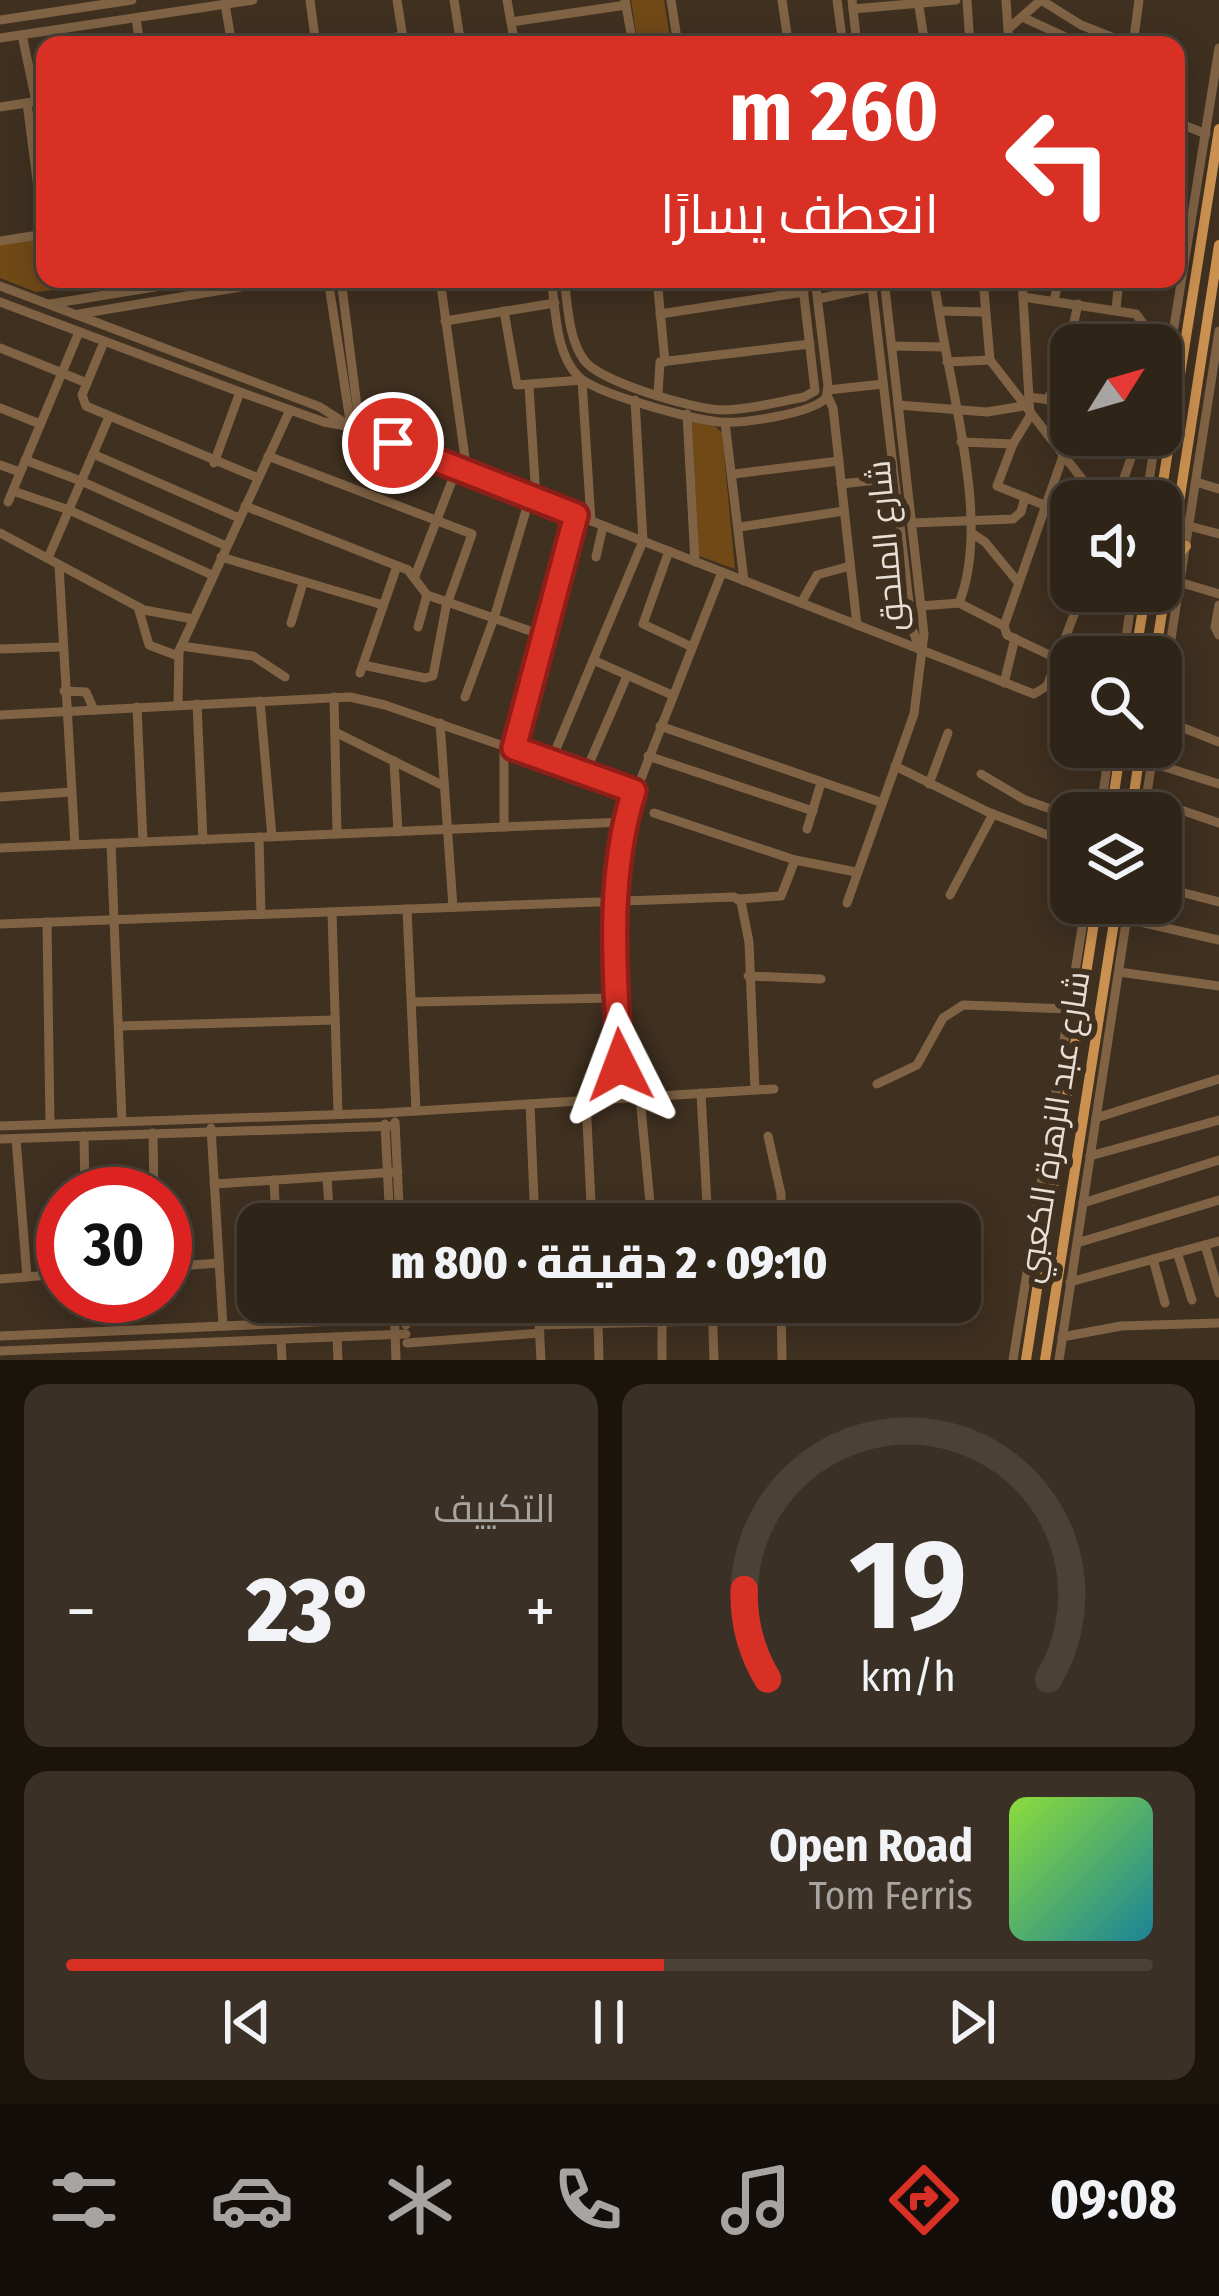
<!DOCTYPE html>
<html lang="ar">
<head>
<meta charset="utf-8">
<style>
  :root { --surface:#2f2418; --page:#3b3025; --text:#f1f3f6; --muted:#a7a4a2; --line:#4a4137; --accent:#d93025 }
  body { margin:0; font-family:"Fira Sans Condensed",Cairo,sans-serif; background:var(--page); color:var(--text); direction:rtl; height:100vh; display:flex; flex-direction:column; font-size:45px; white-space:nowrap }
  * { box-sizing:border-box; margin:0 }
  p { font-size:39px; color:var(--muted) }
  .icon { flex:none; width:66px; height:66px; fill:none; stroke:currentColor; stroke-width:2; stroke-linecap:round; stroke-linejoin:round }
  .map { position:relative; height:1360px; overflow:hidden; direction:ltr }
  .sheet { display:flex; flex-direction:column; gap:24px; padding:24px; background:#1a140d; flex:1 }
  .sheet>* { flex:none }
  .banner { position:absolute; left:36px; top:36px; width:1149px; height:252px; border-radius:24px; box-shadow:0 6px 30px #0003,0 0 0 3px var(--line); direction:rtl; background:#d93025; color:#fff; overflow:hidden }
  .needle { width:78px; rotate:53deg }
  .tools { position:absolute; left:1050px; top:324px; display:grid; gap:24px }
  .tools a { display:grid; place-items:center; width:132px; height:132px; border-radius:24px; background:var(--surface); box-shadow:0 6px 30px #0003,0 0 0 3px var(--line); font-size:60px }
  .speed { position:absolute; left:36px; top:1167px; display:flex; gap:24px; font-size:60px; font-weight:700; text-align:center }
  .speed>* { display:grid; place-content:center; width:156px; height:156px; border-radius:50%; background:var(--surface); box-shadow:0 6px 30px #0003,0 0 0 3px var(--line); line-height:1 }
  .speed .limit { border:18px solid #d22; background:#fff; color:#111 }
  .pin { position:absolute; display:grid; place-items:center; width:102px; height:102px; color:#fff; margin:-51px; border:6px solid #fff; border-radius:50%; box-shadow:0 3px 12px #0007 }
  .me { position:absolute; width:132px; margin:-66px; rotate:357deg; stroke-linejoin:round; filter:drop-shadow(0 0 9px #0008) }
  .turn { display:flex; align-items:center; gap:42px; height:252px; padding:0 48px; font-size:54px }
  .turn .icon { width:156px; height:156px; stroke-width:2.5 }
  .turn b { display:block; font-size:84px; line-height:102px }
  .big { font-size:90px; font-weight:800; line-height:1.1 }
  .sheet .widget { flex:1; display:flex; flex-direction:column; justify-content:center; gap:18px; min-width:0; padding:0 42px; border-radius:24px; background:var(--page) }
  .sheet .dial { align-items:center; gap:0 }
  .dial svg { height:312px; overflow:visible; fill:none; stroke:var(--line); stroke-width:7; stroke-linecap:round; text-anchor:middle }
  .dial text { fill:var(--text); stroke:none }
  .song { display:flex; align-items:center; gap:36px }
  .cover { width:144px; height:144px; border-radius:18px; background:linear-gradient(135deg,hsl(90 70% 55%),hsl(190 70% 35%)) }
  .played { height:12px; border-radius:6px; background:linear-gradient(90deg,var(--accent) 55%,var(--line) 55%) }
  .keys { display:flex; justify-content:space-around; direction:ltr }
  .heat { display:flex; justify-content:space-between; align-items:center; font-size:66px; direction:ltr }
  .sheet .tiles { flex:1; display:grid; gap:24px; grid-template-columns:1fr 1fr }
  .widget:last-child { grid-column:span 2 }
  .trip { position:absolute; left:237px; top:1203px; width:744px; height:120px; border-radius:24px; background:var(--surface); box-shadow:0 6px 30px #0003,0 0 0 3px var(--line); font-weight:800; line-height:120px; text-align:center; direction:rtl }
  .dock { display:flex; height:192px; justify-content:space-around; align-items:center; background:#130e0a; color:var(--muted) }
  .dock .icon { width:84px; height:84px }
  .dock .selected { color:var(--accent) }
  .dock b { font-size:54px; color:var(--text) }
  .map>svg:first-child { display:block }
  .green { fill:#714917 }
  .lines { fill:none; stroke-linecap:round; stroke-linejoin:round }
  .minor { stroke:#806345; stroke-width:9 }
  .major { stroke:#cb9150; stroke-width:10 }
  .route-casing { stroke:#8d1f18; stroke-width:30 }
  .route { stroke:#d93025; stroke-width:21 }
  .labels { text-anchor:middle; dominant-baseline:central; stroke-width:12; stroke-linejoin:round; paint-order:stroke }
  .street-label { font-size:33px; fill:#e9dfd5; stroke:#3f3020 }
</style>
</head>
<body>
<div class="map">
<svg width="1219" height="1360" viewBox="0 0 1219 1360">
  <rect width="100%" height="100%" fill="#3f3020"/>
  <!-- green -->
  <g class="green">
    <polygon points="631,0 664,0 671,44 638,45"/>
    <polygon points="45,238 45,279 104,279 105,284 36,292 0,278 0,244"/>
    <polygon points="692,421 716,427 722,433 735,569 699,556"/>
  </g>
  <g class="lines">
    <!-- minor -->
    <g class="minor">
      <polyline points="310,0 316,45"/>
      <polyline points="397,0 404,45"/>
      <polyline points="454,0 461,45"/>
      <polyline points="507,0 515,45"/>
      <polyline points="625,0 633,45"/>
      <polyline points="671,0 678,45"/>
      <polyline points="837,0 843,45"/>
      <polyline points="852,0 857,45"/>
      <polyline points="918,0 925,45"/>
      <polyline points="967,0 970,45"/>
      <polyline points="1006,0 1009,45"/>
      <polyline points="1041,0 1081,25 1132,45"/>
      <polyline points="225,4 232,45"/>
      <polyline points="853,9 956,0"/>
      <polyline points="1022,17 1083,45"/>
      <polyline points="136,18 140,45"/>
      <polyline points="0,20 132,0"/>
      <polyline points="511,22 626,5"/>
      <polyline points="1008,29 1041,0"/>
      <polyline points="22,35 36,101"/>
      <polyline points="0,38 253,0"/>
      <polyline points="349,45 403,36"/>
      <polyline points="726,45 771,38 783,45"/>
      <polyline points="782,45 787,34 782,0"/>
      <polyline points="1133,45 1139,0"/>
      <polyline points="27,103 44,234"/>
      <polyline points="0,107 45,100"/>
      <polyline points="1176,122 1206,134"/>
      <polyline points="0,241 45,234"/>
      <polyline points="328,279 351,427"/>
      <polyline points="341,279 360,430"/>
      <polyline points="440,279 467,472"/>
      <path d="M551 279C556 309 555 353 578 376 595 394 692 419 719 422 741 424 811 414 826 398L828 386 815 279"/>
      <path d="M564 279C568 305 568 338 584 360 600 382 693 409 721 410 748 410 778 402 804 397L815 391 802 279"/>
      <polyline points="657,279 665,362"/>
      <polyline points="871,279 912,628 920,650"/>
      <path d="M927 279 935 288 939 311C951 395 991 524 959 603"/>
      <polyline points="953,279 983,287"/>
      <polyline points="983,279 990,360 1099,501"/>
      <polyline points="1022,279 1030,416 1013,444 997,486 1044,505"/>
      <polyline points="0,286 320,407 351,427"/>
      <polyline points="1023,297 1136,314 1142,322 1140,345"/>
      <polyline points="818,299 872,287"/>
      <polyline points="1054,300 1059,279"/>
      <polyline points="0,302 240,392 324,422 351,427 1034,694 1047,686 1083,591"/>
      <polyline points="50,304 204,279"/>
      <polyline points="1116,309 1119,279"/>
      <polyline points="504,311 517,385 582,380 591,521"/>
      <polyline points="939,311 985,312"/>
      <polyline points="79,314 288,279"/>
      <polyline points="660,314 804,292"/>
      <polyline points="445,321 555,303"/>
      <polyline points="104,342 82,395 86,406 258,478"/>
      <polyline points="892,346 944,347"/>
      <polyline points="0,348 87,383"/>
      <polyline points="947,362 990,360"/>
      <polyline points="529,386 536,499"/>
      <polyline points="828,390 883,384"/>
      <polyline points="658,394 660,362 810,344"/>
      <polyline points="827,395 833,408 857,625"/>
      <polyline points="1029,397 1071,403"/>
      <polyline points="1047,400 1063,372 1078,304"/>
      <polyline points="898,405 987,412 1023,406"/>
      <polyline points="1161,407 1219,48"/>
      <polyline points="0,408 40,424"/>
      <polyline points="687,414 695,562"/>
      <polyline points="725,422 744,581"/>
      <polyline points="961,442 1013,444"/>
      <polyline points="93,454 239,518"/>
      <polyline points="268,456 472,534 446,607 433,676 425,678 363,665"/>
      <polyline points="25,460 81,481 226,546"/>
      <polyline points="214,463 240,392"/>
      <polyline points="0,465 20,472"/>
      <polyline points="734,474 839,461"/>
      <polyline points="1196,482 1219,489"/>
      <polyline points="841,484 894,478"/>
      <polyline points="13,491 69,510 212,575"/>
      <polyline points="1116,501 1139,435"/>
      <polyline points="1146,501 1156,435"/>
      <polyline points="8,502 79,332"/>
      <polyline points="245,506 408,570 427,595 418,627"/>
      <polyline points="912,523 1013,519 1021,512 1025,497"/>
      <polyline points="1189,526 1219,534"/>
      <polyline points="740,527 844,511"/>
      <polyline points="0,533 144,610 193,619"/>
      <polyline points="973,534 985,542 1017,581"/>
      <polyline points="669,551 643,624 692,647"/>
      <polyline points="221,557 383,605"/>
      <polyline points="596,557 603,526"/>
      <polyline points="48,558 109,417"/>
      <polyline points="59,565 75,845"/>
      <polyline points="415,576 457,468"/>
      <polyline points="1179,582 1219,594"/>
      <polyline points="427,595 545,636"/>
      <polyline points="801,603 817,575 850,566"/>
      <polyline points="1219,605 1215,627 1219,635"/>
      <polyline points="921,606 959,603 1004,626"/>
      <polyline points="138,607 149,645 178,656"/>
      <polyline points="291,623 303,583"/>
      <polyline points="181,646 253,656 285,677"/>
      <polyline points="0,649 62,647"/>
      <polyline points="1123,657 1133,591"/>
      <polyline points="1058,659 1007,635 1004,626 1063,456"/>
      <polyline points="593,660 672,695"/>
      <polyline points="360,673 397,566"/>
      <polyline points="1004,683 1015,638"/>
      <polyline points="64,691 86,692 94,710"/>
      <polyline points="334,697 337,834"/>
      <polyline points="465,697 494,618 530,497"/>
      <polyline points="260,701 272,837"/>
      <polyline points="1161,703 1219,331"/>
      <polyline points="178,704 179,651 290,410"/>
      <polyline points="197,704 203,840"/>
      <polyline points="137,707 143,842"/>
      <polyline points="0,715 350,697 385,705 634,791"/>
      <polyline points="1161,719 1219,742"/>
      <polyline points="440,723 453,907"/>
      <polyline points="660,726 880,802"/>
      <polyline points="335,732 444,786"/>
      <polyline points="513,747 576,515"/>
      <polyline points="648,756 813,811"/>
      <polyline points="394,761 398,832"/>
      <polyline points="551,761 643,541 635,400"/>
      <polyline points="1152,763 1219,784"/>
      <polyline points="895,766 988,812 1071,844"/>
      <polyline points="585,773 627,676"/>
      <polyline points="981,774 1025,800 1071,816"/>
      <polyline points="929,784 948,733"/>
      <polyline points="0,797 71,792"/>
      <polyline points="1146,798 1219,823"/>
      <polyline points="654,813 795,860 856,872"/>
      <polyline points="1100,813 1110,747"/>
      <polyline points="1144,813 1154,747"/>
      <polyline points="504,827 504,745"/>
      <polyline points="807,829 821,783"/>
      <polyline points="259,837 261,914"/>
      <polyline points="111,843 122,1121"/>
      <polyline points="0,848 624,822"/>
      <polyline points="1161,887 1219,902"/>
      <polyline points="950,895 993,814"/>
      <polyline points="738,899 781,896 795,860"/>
      <polyline points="847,903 914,714 924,634 884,279"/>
      <polyline points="407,909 416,1111"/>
      <polyline points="332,912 338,1114"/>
      <polyline points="1127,919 1219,940"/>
      <polyline points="47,922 50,1124"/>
      <polyline points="0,924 734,897 741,902 749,942 755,1090"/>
      <polyline points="1119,972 1219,986"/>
      <polyline points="748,976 821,979"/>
      <polyline points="412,1002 616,998"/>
      <polyline points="121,1026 334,1020"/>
      <polyline points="877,1084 917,1065 943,1018 963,1005 1069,1009"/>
      <polyline points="701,1093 708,1224"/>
      <polyline points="640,1097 652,1224"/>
      <polyline points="621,1098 614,901 624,822 722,572"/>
      <polyline points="586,1100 592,1224"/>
      <polyline points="530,1104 535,1224"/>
      <polyline points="1096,1118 1219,1079"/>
      <polyline points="395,1122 400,1224"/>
      <polyline points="385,1124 390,1224"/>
      <polyline points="0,1126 384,1113 774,1089"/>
      <polyline points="211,1128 223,1326"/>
      <polyline points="153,1133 154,1194"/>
      <polyline points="84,1136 85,1194"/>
      <polyline points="768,1136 781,1194 781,1224"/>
      <polyline points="0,1139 395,1126"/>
      <polyline points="16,1139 27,1277"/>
      <polyline points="1090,1156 1219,1120"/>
      <polyline points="327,1177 330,1224"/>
      <polyline points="274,1180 276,1224"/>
      <polyline points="214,1184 398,1172"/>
      <polyline points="1083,1203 1219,1160"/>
      <polyline points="1077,1243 1219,1200"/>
      <polyline points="1205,1245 1219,1293"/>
      <polyline points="1177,1252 1192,1300"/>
      <polyline points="1153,1259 1165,1303"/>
      <polyline points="165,1267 219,1263"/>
      <polyline points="0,1279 63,1274"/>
      <polyline points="1070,1282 1219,1241"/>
      <polyline points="279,1302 280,1324"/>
      <polyline points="335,1302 336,1321"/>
      <polyline points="394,1302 396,1360"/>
      <polyline points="405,1302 406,1325"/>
      <polyline points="538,1302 541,1360"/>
      <polyline points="712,1302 714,1360"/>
      <polyline points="781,1302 782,1360"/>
      <polyline points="662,1321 662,1360"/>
      <polyline points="598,1323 599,1360"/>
      <polyline points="539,1325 782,1319"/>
      <polyline points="0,1336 405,1318"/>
      <polyline points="337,1337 338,1360"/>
      <polyline points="1062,1337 1121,1326 1219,1323"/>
      <polyline points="281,1340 282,1360"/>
      <polyline points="407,1343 540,1333"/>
      <polyline points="0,1351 406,1334"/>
      <polyline points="1013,1360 1086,903"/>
      <polyline points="1059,1360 1129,903"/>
    </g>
    <!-- major -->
    <g class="major">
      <polyline points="1160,501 1219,129"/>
      <polyline points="1171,563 1186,546"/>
      <polyline points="1135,657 1146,591"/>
      <polyline points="1155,657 1219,245"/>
      <polyline points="1111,813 1121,747"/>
      <polyline points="1131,813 1141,747"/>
      <polyline points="1026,1360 1097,903"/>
      <polyline points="1045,1360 1117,903"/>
    </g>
  </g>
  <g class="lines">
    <!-- route casing -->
    <g class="route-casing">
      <path id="route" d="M393 443 576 515 514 748 634 791C606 879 615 973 620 1065"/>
    </g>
    <!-- route -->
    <use href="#route" class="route"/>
  </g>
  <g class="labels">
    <!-- street labels -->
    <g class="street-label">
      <text transform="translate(886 546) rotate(-95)">شارع الملحق</text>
      <text transform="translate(1054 1127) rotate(-81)">شارع عبد الزهرة الكعبي</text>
    </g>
  </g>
</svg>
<div class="tools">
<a><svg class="needle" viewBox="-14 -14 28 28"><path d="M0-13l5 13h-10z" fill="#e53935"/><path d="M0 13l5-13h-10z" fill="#a7a4a2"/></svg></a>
<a><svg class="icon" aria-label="sound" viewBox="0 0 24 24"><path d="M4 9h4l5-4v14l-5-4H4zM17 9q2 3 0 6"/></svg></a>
<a><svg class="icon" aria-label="search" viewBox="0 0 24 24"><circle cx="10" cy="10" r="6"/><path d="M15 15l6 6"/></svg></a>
<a><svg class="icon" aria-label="layers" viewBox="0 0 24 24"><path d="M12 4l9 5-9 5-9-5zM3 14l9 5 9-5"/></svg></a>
</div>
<div class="speed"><div class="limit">30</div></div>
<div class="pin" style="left:393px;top:443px;background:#d93025"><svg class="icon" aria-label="arrive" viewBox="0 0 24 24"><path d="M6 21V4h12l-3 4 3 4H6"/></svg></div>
<svg class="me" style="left:620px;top:1065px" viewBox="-20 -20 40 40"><path d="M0-17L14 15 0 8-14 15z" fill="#d93025" stroke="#fff" stroke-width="4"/></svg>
<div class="trip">09:10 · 2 دقيقة · 800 m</div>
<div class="banner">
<div class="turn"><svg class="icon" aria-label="left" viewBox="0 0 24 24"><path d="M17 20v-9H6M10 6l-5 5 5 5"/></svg><div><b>260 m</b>انعطف يسارًا</div></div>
</div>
</div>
<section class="sheet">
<div class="tiles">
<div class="widget dial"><svg viewBox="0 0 100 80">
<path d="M14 69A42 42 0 1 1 86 69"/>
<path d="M14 69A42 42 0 0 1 8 46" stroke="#d93025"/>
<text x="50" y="56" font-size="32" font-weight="700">19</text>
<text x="50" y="72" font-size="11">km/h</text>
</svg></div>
<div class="widget"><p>التكييف</p>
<div class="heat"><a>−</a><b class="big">23°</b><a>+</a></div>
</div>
<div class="widget">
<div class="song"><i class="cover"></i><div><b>Open Road</b><p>Tom Ferris</p></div></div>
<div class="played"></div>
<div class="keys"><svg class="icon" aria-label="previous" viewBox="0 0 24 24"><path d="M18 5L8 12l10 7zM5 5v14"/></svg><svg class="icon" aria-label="pause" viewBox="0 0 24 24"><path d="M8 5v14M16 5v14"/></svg><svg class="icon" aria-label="next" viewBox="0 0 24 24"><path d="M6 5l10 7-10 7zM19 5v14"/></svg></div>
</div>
</div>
</section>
<nav class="dock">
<b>09:08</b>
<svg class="icon selected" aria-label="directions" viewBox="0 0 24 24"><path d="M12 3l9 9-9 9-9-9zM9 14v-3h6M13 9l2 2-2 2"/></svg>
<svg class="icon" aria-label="music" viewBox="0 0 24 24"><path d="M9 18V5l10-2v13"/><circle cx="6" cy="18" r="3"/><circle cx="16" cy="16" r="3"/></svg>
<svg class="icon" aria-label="phone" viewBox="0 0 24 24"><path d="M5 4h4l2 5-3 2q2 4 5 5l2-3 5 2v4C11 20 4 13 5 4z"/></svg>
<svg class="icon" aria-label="climate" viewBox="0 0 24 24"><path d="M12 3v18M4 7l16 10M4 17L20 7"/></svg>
<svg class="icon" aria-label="car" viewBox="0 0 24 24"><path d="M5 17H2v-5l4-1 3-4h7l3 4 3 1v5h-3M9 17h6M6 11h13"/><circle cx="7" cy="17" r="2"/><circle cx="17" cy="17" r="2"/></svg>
<svg class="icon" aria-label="filters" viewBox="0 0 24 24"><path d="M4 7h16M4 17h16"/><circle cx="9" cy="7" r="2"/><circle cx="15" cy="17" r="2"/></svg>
</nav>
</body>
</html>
